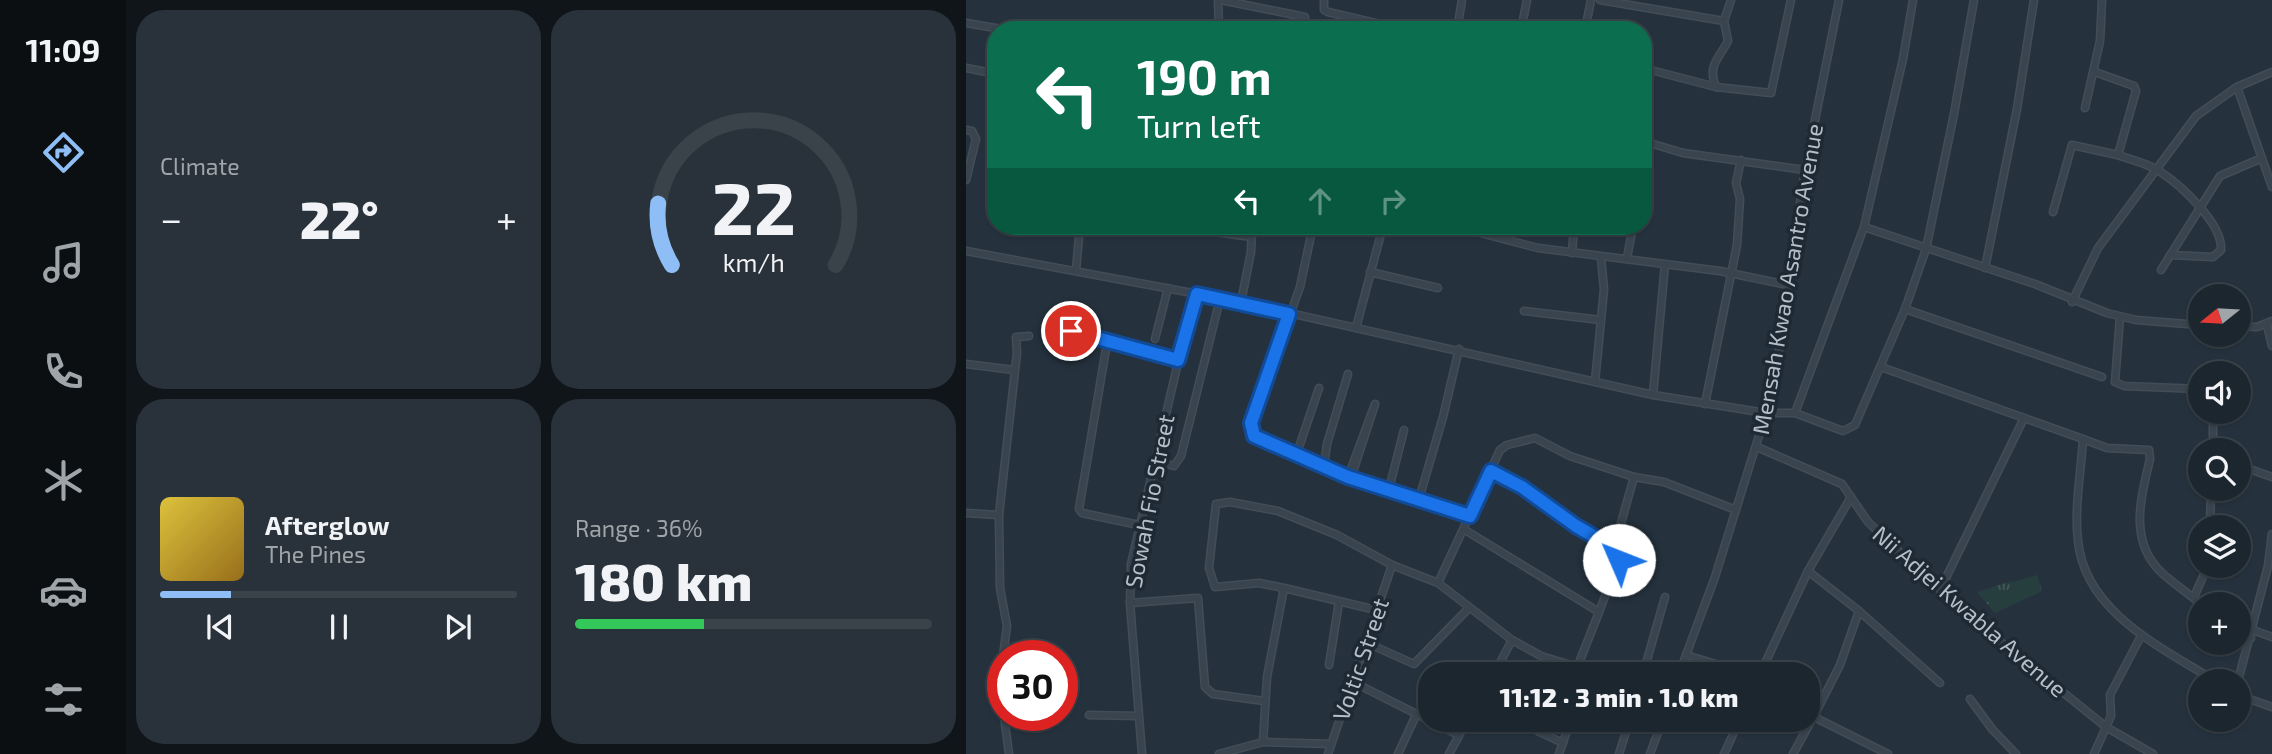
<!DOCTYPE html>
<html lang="en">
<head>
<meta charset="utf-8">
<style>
  :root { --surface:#1c262e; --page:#29323a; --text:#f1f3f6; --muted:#a0a5aa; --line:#3a434a; --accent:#8ebef5 }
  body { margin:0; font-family:"Exo 2",sans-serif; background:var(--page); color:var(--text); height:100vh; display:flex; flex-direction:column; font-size:26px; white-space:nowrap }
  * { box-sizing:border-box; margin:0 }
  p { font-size:23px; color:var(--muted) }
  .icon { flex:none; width:38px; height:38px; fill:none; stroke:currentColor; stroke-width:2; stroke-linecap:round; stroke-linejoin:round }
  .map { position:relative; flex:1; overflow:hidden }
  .panel { display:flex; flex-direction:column; gap:10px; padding:10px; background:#0f1519; width:840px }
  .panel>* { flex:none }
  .top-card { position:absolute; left:21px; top:21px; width:665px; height:214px; border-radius:28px; box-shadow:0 2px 5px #0004,0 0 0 2px var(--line); background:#0b6e4f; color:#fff; overflow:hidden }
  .needle { width:46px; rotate:252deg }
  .fabs { position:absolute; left:1222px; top:284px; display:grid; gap:14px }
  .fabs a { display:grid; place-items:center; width:63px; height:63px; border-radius:50%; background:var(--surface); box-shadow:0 2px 5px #0004,0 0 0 2px var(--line); font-size:35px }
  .speed { position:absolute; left:21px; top:640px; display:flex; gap:14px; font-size:35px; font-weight:700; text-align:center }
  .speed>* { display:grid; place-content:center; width:91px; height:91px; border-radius:50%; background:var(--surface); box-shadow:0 2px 5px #0004,0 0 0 2px var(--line); line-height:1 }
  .speed .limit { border:10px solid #d22; background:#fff; color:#111 }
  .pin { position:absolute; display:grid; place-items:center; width:60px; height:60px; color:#fff; margin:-30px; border:4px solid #fff; border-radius:50%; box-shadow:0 2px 7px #0007 }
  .me { position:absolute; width:77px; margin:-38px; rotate:314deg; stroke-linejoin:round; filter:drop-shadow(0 0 5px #0008) }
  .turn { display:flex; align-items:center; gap:24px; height:147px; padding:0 35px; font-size:32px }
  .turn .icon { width:91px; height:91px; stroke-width:2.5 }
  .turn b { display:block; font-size:49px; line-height:60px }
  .lanes { display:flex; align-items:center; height:66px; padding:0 35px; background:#0003; justify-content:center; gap:35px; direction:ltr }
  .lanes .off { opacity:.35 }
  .big { font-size:52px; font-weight:800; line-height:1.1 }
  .panel .tile { flex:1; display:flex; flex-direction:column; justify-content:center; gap:10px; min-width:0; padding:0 24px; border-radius:28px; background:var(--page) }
  .panel .dial { align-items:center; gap:0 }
  .dial svg { height:182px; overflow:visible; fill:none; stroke:var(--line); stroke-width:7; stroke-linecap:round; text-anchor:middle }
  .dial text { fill:var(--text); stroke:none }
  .song { display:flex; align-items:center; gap:21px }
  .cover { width:84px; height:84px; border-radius:10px; background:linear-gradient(135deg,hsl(50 70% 55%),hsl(40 70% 35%)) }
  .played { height:7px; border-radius:4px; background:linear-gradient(90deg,var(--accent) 20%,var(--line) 20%) }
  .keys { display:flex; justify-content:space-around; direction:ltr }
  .heat { display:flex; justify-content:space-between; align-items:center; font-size:38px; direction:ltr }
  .charge { height:10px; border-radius:5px; background:linear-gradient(90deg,#34c759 36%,var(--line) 0) }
  .panel .tiles { flex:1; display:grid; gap:10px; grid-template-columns:repeat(2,1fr) }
  .trip { position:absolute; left:452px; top:662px; width:402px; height:70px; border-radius:28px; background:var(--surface); box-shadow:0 2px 5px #0004,0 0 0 2px var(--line); font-weight:800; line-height:70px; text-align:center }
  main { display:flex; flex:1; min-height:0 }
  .tab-bar { display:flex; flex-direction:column; width:126px; justify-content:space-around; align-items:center; background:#0b0f12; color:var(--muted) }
  .tab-bar .icon { width:49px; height:49px }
  .tab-bar .on { color:var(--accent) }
  .tab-bar b { font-size:32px; color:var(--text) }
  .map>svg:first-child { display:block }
  .grass { fill:url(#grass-tufts) }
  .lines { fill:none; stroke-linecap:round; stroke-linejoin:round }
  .street-casing { stroke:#424d57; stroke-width:9 }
  .street { stroke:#39444e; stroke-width:6 }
  .route-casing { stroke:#114b97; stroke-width:18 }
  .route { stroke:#1a73e8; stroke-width:12 }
  .labels { text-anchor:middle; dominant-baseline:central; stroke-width:7; stroke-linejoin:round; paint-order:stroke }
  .street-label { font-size:23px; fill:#b5bfc9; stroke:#1e2933 }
</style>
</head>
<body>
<main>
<nav class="tab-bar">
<b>11:09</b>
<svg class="icon on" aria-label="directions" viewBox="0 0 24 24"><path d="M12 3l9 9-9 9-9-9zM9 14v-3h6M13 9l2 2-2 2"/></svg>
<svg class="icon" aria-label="music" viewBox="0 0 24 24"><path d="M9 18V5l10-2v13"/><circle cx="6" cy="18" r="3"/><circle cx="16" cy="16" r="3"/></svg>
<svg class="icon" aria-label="phone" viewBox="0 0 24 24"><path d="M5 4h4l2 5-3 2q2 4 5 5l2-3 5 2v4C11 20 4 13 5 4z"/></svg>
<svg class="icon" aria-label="climate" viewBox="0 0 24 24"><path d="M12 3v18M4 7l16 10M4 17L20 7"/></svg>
<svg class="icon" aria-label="car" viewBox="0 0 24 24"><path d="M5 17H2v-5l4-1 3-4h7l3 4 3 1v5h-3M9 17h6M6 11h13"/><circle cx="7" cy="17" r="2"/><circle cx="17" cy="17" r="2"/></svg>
<svg class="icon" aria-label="filters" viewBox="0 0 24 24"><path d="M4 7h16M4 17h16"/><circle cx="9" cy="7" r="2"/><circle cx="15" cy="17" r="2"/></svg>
</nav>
<section class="panel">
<div class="tiles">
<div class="tile"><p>Climate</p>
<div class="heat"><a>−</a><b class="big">22°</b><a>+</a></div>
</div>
<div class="tile dial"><svg viewBox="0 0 100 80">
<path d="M14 69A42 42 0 1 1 86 69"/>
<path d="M14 69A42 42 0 0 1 8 42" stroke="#8ebef5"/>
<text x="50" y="56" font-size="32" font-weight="700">22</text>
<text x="50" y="72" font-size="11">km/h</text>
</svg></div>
<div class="tile">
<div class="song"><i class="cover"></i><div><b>Afterglow</b><p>The Pines</p></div></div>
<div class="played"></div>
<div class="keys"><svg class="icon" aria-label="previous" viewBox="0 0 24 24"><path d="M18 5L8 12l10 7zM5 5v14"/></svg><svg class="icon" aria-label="pause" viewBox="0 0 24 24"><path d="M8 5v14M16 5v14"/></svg><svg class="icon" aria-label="next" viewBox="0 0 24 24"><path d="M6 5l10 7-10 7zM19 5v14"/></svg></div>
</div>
<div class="tile"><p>Range · 36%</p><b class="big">180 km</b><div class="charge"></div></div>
</div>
</section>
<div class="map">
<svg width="1306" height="754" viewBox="0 0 1306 754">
  <defs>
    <pattern id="grass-tufts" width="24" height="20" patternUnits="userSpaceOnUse" patternTransform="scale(1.75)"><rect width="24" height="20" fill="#273e3f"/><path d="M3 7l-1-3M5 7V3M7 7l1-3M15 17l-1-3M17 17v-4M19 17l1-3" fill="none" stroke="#445859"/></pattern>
  </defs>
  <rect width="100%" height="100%" fill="#25323e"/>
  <!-- grass -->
  <polygon class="grass" points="1071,575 1076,591 1029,613 1011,592 1046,581 1050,592 1047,582"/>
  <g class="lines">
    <!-- street casing -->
    <g class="street-casing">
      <g id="street">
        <polyline points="252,0 253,30"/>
        <polyline points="255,0 339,17"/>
        <polyline points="358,0 358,10 362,12 439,30"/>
        <polyline points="634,0 758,21"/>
        <polyline points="0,23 41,30"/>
        <polyline points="491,30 496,0"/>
        <polyline points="555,30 561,0"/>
        <polyline points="619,30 625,0"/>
        <polyline points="0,68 30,74"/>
        <polyline points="677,68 750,87 805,93 825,0"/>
        <path d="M1129 72 1168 86 1170 91 1152 155C1165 160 1181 163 1193 171 1215 185 1257 224 1255 250L1247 257 1204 255"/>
        <path d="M750 87C741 66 753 58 762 41L758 21 765 0"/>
        <polyline points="1271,87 1306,187"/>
        <polyline points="1119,108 1134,41 1136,0"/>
        <polyline points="0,130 6,131 10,139 0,180"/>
        <polyline points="677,141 717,153 839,170"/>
        <polyline points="1087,212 1106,145 1152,155"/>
        <polyline points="203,226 286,237"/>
        <polyline points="347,226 334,287 285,423 286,433 382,477 504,516"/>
        <polyline points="488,226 572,248 754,271 822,285"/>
        <polyline points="898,227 1069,284 1141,313 1170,320 1234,325"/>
        <polyline points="543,239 545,226"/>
        <polyline points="0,251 275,302 687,395 800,413 829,413 877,431 889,425 939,309 960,249 988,114 1008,0"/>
        <polyline points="606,253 608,226"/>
        <polyline points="661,258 667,226"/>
        <polyline points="1019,268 1051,109 1068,0"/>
        <polyline points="110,270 114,226"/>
        <polyline points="1195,270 1254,176 1296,158"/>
        <polyline points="404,272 472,288"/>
        <polyline points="275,302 285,252 286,226"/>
        <polyline points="1106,302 1132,248 1230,116 1271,87 1306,72"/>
        <polyline points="939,309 1136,377"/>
        <polyline points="558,311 635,320"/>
        <polyline points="1154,317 1149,382 1158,386 1234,389"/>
        <polyline points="1301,325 1306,346"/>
        <polyline points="84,326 212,360"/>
        <polyline points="1272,326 1291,327 1306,321"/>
        <polyline points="390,328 417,226"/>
        <polyline points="189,339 202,288"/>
        <polyline points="146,341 141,343 113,509 116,513 173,525"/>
        <polyline points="0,364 48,370"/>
        <path d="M915 367 1117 439C1115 472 1108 509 1112 541 1119 612 1195 647 1249 681"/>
        <polyline points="629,382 638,289 635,258"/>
        <polyline points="687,395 699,264"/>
        <polyline points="739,404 771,245 774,199 770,183 775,160"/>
        <polyline points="829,413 898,227 937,59 947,0"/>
        <path d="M1117 439 1141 448 1183 450 1184 459C1175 498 1162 541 1196 573 1208 584 1222 593 1235 604"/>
        <polyline points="791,447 876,484 902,522 994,609 1140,727 1187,754"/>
        <polyline points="1247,450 1247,411"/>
        <polyline points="331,453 353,388"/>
        <polyline points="188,461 208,466 215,456 254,299"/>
        <polyline points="1272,465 1306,477"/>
        <polyline points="358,466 361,444 382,374"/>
        <path d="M525 471C568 493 606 524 648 548"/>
        <polyline points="382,477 409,404 385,478"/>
        <polyline points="423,489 438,430"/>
        <polyline points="885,497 842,571 893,611 974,683"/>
        <polyline points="453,499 477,417 493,349"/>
        <polyline points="0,513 33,515"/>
        <polyline points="1244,527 1245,488"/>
        <polyline points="499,530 633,612 611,668"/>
        <polyline points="472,583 534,450 541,445 569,438 604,456 668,477"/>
        <polyline points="318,588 293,583 249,587 243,568 250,504 264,502 312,511 371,535 426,565 472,583 546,640 575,656 634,674"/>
        <polyline points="975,588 1058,418"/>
        <polyline points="1228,597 1242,565"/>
        <polyline points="164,603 232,598 239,687 247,694 298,701"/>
        <polyline points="893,611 874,665 849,714 852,719 922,754"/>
        <polyline points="633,612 653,560 648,548 668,477 698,482 770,510"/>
        <polyline points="1272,630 1285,638"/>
        <polyline points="1287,630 1306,637"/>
        <polyline points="401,643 448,664 502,609"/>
        <polyline points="720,655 782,674"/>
        <polyline points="37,656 41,626 34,588 33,515 51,353 50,337 63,336"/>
        <polyline points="363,665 373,602"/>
        <polyline points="528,674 546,640"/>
        <polyline points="677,674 699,597"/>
        <polyline points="713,674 749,577 800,413 812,356 839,170 873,0"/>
        <polyline points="794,674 842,571"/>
        <polyline points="1272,681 1302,566 1306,534"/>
        <polyline points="387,682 492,735"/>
        <polyline points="1272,695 1306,707"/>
        <polyline points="1004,699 1026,729 1050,754"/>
        <polyline points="123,715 172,716"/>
        <polyline points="38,716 43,754"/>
        <polyline points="546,719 597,743"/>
        <polyline points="365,744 297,742 301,677 318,588 410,610"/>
        <polyline points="176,754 164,603 165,564 214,354 231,294"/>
        <polyline points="253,754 297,742"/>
        <polyline points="362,754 426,565"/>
        <polyline points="432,754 451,713"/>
        <polyline points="483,754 502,719"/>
        <polyline points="593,754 605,719"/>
        <polyline points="653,754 664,719"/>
        <polyline points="684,754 697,719"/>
        <polyline points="758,754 774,719"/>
        <polyline points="827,754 849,714"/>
        <polyline points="1128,754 1145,716 1144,695 1175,636"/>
      </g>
    </g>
    <!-- street -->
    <use href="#street" class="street"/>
  </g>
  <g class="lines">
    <!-- route casing -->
    <g class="route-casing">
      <polyline id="route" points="105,331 212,360 231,294 323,314 285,423 288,436 382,477 504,516 525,471 556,487 610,526 648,548 653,560"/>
    </g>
    <!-- route -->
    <use href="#route" class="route"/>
  </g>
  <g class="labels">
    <!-- street labels -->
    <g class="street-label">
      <text transform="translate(821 279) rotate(-80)">Mensah Kwao Asantro Avenue</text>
      <text transform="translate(183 501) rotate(-79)">Sowah Fio Street</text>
      <text transform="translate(1004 611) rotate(41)">Nii Adjei Kwabla Avenue</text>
      <text transform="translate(394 659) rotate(-71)">Voltic Street</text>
    </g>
  </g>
</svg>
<div class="fabs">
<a><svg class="needle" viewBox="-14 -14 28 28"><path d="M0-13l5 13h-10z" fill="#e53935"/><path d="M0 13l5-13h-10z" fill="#a0a5aa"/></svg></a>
<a><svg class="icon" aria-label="sound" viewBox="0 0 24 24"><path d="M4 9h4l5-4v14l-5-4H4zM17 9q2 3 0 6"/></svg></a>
<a><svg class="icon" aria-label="search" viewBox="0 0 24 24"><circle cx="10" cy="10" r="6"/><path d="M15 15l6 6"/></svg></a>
<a><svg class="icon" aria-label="layers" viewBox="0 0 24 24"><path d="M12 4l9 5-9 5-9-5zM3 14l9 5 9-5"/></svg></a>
<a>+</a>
<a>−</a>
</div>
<div class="speed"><div class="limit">30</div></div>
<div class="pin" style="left:105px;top:331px;background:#d93025"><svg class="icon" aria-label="arrive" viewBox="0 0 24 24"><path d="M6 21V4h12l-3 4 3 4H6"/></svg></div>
<svg class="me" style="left:653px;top:560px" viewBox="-20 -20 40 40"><circle r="19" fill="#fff"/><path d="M0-13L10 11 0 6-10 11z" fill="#1a73e8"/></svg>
<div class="trip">11:12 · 3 min · 1.0 km</div>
<div class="top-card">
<div class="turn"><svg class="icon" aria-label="left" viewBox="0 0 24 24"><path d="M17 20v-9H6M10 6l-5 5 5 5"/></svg><div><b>190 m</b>Turn left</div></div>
<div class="lanes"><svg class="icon" aria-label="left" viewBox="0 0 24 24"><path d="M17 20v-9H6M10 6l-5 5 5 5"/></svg><svg class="icon off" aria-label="ahead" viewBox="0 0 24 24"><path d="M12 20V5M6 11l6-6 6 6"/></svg><svg class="icon off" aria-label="right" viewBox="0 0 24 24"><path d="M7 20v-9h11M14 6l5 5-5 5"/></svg></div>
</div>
</div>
</main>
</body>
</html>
